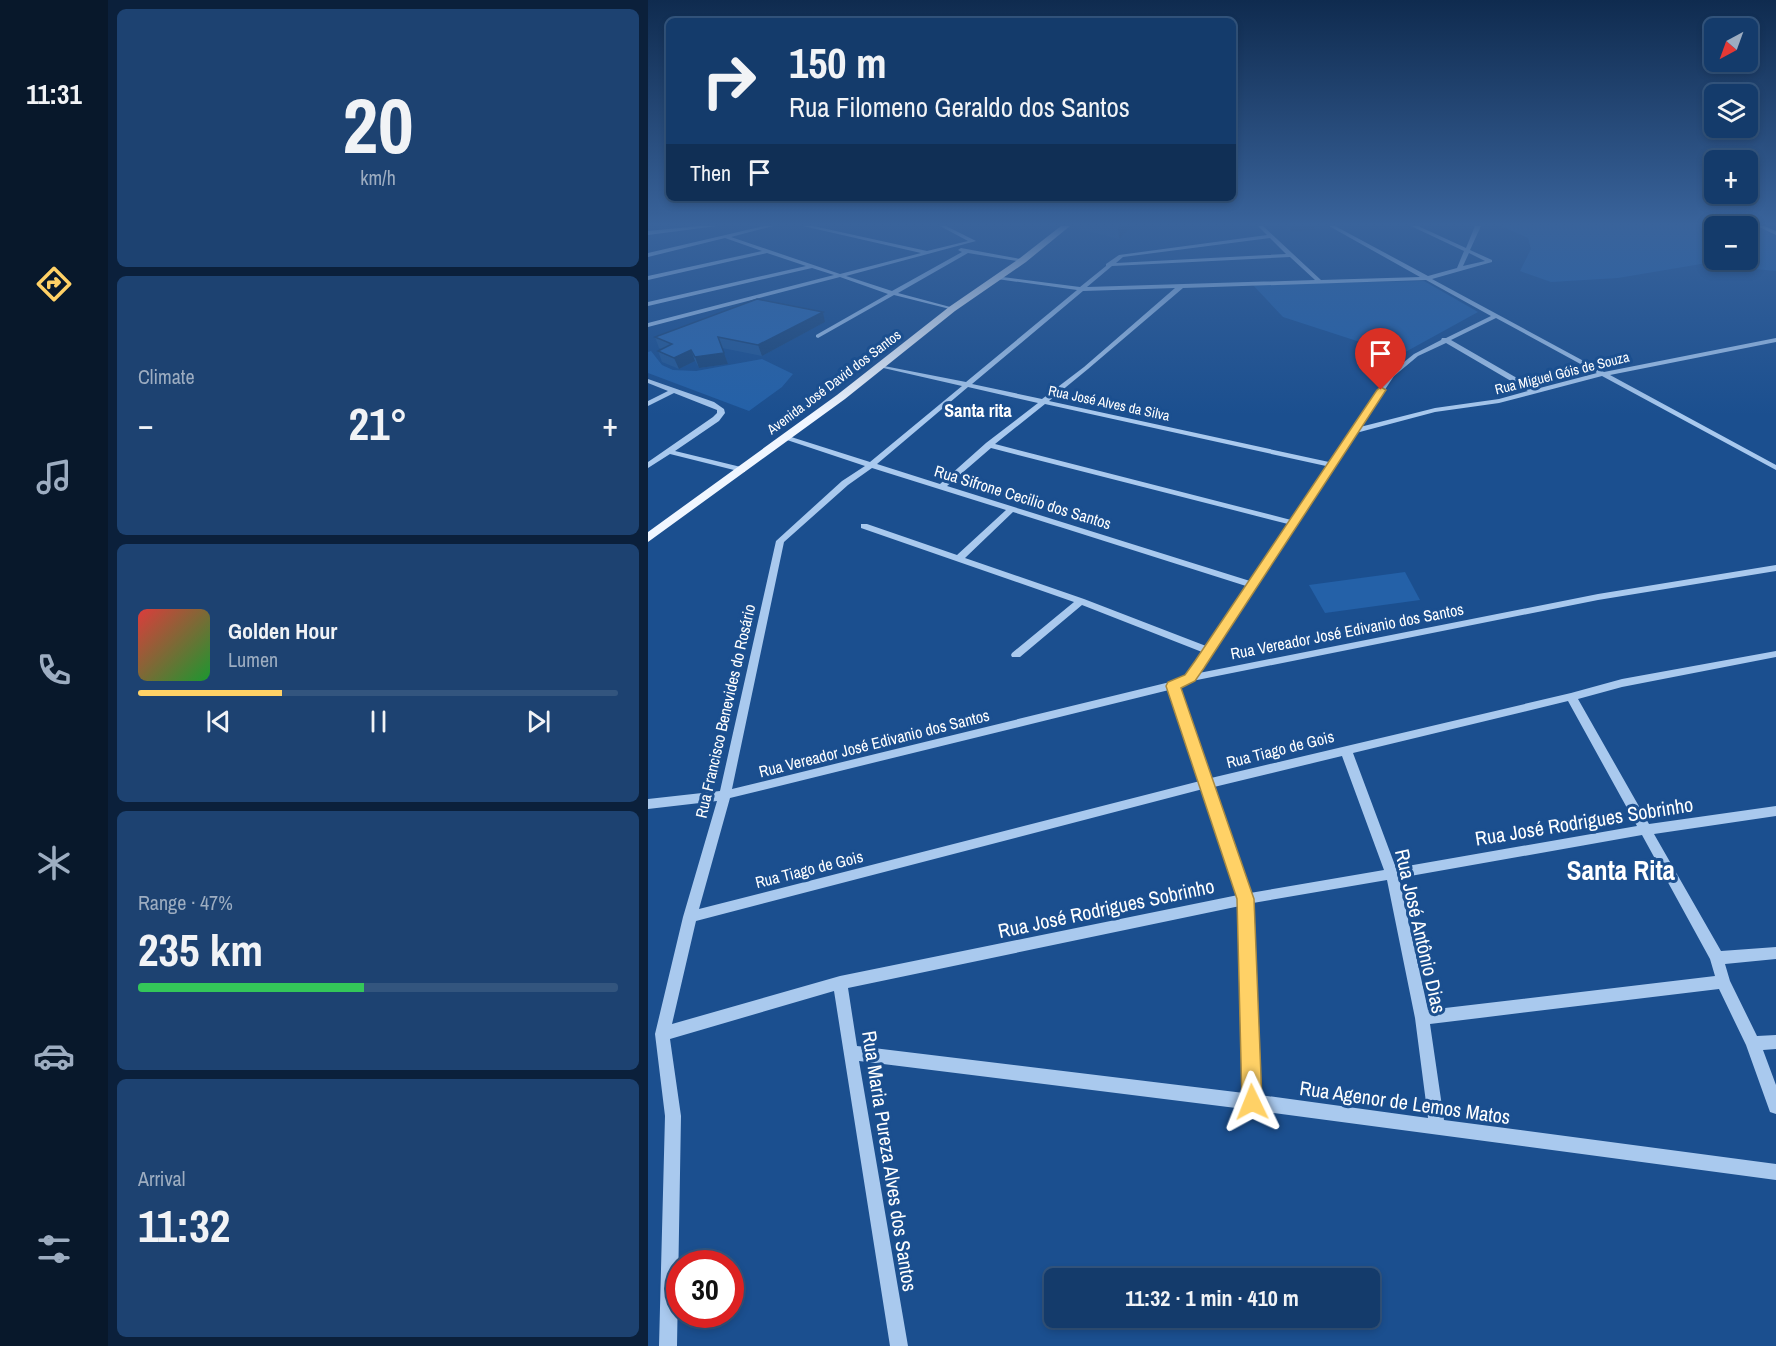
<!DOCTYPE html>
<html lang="en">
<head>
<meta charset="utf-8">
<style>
  :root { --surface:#143b6b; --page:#1d4271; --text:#f1f3f6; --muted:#9dadc1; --line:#33557e; --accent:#ffd166 }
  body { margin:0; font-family:"Archivo Narrow",sans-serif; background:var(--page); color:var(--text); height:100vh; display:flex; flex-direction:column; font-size:22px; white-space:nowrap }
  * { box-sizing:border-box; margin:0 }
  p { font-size:20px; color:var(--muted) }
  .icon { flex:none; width:33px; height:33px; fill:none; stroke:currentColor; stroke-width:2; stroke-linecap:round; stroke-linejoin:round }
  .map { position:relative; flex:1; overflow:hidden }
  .sheet { display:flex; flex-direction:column; gap:9px; padding:9px; background:#0b203b; width:540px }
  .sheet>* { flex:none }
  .banner { position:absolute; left:18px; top:18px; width:570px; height:183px; border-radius:9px; box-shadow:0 3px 9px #0003,0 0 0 2px var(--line); background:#143b6b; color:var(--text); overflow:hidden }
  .needle { width:39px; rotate:221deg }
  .buttons { position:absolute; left:1056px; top:18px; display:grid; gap:12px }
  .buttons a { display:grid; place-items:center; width:54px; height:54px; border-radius:9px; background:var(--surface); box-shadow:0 3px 9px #0003,0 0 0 2px var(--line); font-size:30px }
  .speed { position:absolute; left:18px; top:1250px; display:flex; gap:12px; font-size:30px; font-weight:700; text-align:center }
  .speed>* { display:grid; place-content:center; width:78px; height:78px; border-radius:50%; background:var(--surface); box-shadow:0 3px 9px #0003,0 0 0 2px var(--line); line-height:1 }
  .speed .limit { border:9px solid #d22; background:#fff; color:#111 }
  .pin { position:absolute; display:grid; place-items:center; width:51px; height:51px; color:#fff; margin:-62px -26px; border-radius:50% 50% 50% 0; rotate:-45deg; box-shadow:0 0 6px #0007 }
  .pin .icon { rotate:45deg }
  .me { position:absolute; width:66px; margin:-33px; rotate:358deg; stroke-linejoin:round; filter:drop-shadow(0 0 4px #0008) }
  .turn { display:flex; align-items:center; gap:21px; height:126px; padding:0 24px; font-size:27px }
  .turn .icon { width:78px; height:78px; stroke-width:2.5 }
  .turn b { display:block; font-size:42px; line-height:51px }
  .then { display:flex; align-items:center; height:57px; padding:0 24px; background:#0003; gap:12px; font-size:22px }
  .big { font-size:45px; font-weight:700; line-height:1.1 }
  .sheet .card { flex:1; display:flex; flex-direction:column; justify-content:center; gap:9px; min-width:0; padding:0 21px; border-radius:9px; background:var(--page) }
  .sheet .dial { align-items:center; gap:0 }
  .dial b { font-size:78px; line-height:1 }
  .song { display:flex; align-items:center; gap:18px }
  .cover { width:72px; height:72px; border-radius:9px; background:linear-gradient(135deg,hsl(0 70% 55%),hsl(130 70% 35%)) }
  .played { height:6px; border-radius:3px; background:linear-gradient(90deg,var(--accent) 30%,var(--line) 30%) }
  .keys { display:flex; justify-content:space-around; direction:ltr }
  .heat { display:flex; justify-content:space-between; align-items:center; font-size:33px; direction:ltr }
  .charge { height:9px; border-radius:4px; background:linear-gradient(90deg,#34c759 47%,var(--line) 0) }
  .trip { position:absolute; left:396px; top:1268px; width:336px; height:60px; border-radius:9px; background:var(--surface); box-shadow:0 3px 9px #0003,0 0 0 2px var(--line); font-weight:700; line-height:60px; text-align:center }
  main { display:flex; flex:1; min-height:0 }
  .dock { display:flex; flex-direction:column; width:108px; justify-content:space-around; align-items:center; background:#08182b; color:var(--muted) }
  .dock .icon { width:42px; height:42px }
  .dock .on { color:var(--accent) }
  .dock b { font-size:27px; color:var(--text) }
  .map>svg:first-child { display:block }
  .green { fill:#2461a8; fill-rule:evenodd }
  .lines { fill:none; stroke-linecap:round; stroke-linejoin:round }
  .minor { fill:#a9c9ee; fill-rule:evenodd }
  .major { fill:#f0f6ff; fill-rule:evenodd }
  .wall { fill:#245895 }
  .shaded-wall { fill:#1d4779 }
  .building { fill:#2a66ad; stroke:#1d4779; stroke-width:1.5 }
  .route { fill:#ffd166; stroke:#a68842; stroke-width:1.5 }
  .labels { text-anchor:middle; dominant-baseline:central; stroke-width:6; stroke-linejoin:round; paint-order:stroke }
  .far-street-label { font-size:14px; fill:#fff; stroke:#1b4f8f }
  .street-label { font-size:16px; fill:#fff; stroke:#1b4f8f }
  .far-district-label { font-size:18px; font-weight:bold; fill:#fff; stroke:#1b4f8f }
  .near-street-label { font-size:20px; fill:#fff; stroke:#1b4f8f }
  .near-district-label { font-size:27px; font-weight:bold; fill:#fff; stroke:#1b4f8f }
</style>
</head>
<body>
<main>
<nav class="dock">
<b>11:31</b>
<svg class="icon on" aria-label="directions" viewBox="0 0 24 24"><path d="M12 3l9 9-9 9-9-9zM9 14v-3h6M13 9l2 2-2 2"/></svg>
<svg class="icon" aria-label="music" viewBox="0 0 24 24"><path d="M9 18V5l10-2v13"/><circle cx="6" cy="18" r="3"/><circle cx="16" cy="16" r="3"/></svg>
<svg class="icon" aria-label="phone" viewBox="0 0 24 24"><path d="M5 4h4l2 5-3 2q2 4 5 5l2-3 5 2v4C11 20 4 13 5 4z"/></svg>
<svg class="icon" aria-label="climate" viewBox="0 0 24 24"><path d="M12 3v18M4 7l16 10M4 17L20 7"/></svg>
<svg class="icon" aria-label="car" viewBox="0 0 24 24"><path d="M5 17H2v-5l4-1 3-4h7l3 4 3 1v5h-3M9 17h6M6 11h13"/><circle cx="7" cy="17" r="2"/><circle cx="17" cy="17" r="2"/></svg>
<svg class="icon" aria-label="filters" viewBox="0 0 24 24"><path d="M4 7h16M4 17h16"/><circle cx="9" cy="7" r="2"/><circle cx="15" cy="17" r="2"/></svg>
</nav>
<section class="sheet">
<div class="card dial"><b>20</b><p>km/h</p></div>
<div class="card"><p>Climate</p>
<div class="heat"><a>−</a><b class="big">21°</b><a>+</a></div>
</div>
<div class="card">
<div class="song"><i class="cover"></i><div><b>Golden Hour</b><p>Lumen</p></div></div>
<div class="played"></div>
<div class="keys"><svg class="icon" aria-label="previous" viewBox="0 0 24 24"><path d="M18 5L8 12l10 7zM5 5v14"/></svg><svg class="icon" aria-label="pause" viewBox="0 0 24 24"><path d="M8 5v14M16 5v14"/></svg><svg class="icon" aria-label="next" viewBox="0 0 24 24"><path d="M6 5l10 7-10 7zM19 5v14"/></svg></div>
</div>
<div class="card"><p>Range · 47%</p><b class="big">235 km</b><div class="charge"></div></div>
<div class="card"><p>Arrival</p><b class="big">11:32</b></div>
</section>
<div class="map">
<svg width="1128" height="1346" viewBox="0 0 1128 1346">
  <rect width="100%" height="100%" fill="#1b4f8f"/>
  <!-- green -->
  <g class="green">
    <path d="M853 226H1107L1128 234V271L1053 264 970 278 903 282 872 271 883 249 880 238ZM1066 226H1100V260H1066Z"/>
    <polygon points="776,281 830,312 752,355 635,317 604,284"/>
    <polygon points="3,351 14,365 25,370 48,371 114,359 145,374 134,387 101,411 0,373 0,352"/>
    <polygon points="757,572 772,600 677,613 661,585"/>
  </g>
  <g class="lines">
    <!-- minor -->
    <g class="minor">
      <polygon points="51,226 69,226 0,235 0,231"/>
      <polygon points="116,226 125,226 83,237 192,274 273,253 155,226 165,226 279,251 320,241 292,226 298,226 328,241 198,276 244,291 314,252 310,250 313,248 378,260 375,262 320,253 250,293 306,308 306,310 246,295 170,338 168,337 168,335 240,294 192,277 0,327 0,323 186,275 164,268 0,306 0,302 158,266 119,253 0,280 0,276 114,251 77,238 0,257 0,253"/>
      <path d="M610 226H615L673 280 772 277 681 226H687L780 276 809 268 816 251 763 226H770L818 248 827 226H833L822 250 844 260V262L784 279 956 372 1128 338V342L962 375 1128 465V470L954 376 851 403 787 412 708 433 551 673 950 594 1128 565V571L950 600 544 681 531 687 563 778 923 693 974 679 1128 651V657L974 687 930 699 1001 824 1128 806V816L1006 834 1073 951 1128 947V959L1077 964 1082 981 1109 1036 1128 1035V1049L1115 1050 1128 1085V1114L1122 1112 1098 1045 1071 989 782 1024 796 1120 1128 1164V1180L604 1110 211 1061 260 1346H242L186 991 22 1039 33 1116 29 1346H11L17 1116 7 1034 35 917 69 801 0 809V799L72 791 128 541 194 481 217 466 133 438 134 436H140L222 462 314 386 231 367V365L318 382 429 290 349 279 346 277 347 276 432 287 458 266V264L471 255 619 235ZM622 238 638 254 468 263 475 257ZM821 253 837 261 815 266ZM642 257 667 280 439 287 464 266ZM778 280 843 316 798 338H794L793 340 766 354 741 374 681 462 401 401 440 369 535 288ZM527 288 436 367 394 399 324 384 435 291ZM848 318 949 373 888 389 803 340ZM798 343 880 391 851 399 787 408 712 427 746 376 770 356ZM320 387 390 403 338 443 292 484 229 464ZM397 404 678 466 643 520 347 444ZM343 448 640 524 602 581 299 486ZM224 468 358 510 309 555 219 524H213V528L426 602 364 653 363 655 364 657H372L434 605 554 652 538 675 522 682 84 789 136 542 200 485ZM365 512 598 586 558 646 436 599 317 558ZM521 690 552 781 51 909 82 798ZM920 701 989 826 748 868 705 753ZM694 756 736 870 602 893 566 787ZM555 789 590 895 192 976 24 1024 48 921ZM994 835 1062 959 1067 976 780 1010 751 878ZM739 880 767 1018 780 1118 612 1095 605 903ZM592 906 596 1093 209 1046 200 988Z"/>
      <polygon points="1109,226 1116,226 1128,231 1128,235"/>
      <polygon points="0,379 66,402 76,409 77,413 71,421 27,451 97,468 97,472 94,472 22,454 0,468 0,462 65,417 69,413 69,410 26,393 0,406 0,401 20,391 0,383"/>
    </g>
    <!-- major -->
    <polygon class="major" points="413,226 422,226 378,262 307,311 197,399 0,542 0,532 189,395 301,307 372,258"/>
  </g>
  <!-- wall -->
  <g class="wall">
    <polygon points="432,226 484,226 471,239 432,229"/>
    <polygon points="634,226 667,226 667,230 642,232"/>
    <polygon points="175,312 177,322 114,356 74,348 80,364 51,368 47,361 31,369 14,362 10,351 14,349 11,348 7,337"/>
  </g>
  <!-- shaded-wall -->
  <g class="shaded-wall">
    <polygon points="472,226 484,226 471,239 470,228"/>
    <polygon points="642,226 667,226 667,230 642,232"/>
    <polygon points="175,312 177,322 114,356 110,345"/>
    <polygon points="43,350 47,361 31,369 26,358"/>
    <polygon points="76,353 80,364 51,368 47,357"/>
  </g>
  <!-- building -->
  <polygon class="building" points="109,299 175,312 110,345 70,337 76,353 47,357 43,350 26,358 10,351 24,344 7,337"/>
  <!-- sky -->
  <linearGradient id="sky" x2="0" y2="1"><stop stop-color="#0f2b4f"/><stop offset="0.54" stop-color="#39639b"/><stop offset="1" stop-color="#39639b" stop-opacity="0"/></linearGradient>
  <rect width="1128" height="415" fill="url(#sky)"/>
  <!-- route -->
  <polygon class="route" points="733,387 738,390 556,668 547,681 533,688 606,899 614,1102 611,1110 604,1113 597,1110 594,1102 589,899 518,686 520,682 537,675 547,661 729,390"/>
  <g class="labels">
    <!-- far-street labels -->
    <g class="far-street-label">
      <text transform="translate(914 373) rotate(-14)">Rua Miguel Góis de Souza</text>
      <text transform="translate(186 382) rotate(-37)">Avenida José David dos Santos</text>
      <text transform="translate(461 403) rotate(12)">Rua José Alves da Silva</text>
    </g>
    <!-- street labels -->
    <g class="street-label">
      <text transform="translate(375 497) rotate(17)">Rua Sifrone Cecilio dos Santos</text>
      <text transform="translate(699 631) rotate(-11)">Rua Vereador José Edivanio dos Santos</text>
      <text transform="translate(77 711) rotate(-77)">Rua Francisco Benevides do Rosário</text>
      <text transform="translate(226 743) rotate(-14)">Rua Vereador José Edivanio dos Santos</text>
      <text transform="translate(632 749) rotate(-14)">Rua Tiago de Gois</text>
      <text transform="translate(161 869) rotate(-14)">Rua Tiago de Gois</text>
    </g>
    <!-- far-district labels -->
    <g class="far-district-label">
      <text x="330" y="410">Santa rita</text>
    </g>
    <!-- near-street labels -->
    <g class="near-street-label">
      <text transform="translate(936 821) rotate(-9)">Rua José Rodrigues Sobrinho</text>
      <text transform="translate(458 908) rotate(-12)">Rua José Rodrigues Sobrinho</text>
      <text transform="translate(773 931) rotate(77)">Rua José Antônio Dias</text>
      <text transform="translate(757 1102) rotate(8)">Rua Agenor de Lemos Matos</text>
      <text transform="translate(242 1161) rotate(81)">Rua Maria Pureza Alves dos Santos</text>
    </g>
    <!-- near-district labels -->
    <g class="near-district-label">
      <text x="973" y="870">Santa Rita</text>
    </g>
  </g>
</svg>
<div class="buttons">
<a><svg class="needle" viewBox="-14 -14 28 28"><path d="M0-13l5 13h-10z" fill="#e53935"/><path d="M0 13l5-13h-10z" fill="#9dadc1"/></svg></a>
<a><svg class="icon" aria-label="layers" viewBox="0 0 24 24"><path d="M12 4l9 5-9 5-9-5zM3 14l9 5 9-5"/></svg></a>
<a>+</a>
<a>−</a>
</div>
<div class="speed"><div class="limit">30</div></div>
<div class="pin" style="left:733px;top:390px;background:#d93025"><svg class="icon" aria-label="arrive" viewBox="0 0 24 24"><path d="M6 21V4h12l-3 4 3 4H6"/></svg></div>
<svg class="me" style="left:604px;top:1102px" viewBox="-20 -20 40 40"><path d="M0-17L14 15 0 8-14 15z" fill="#ffd166" stroke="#fff" stroke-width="4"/></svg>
<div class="trip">11:32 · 1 min · 410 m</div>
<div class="banner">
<div class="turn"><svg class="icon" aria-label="right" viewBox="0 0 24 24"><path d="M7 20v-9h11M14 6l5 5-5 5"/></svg><div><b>150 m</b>Rua Filomeno Geraldo dos Santos</div></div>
<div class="then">Then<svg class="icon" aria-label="arrive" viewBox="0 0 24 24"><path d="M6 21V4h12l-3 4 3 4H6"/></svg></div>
</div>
</div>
</main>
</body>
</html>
